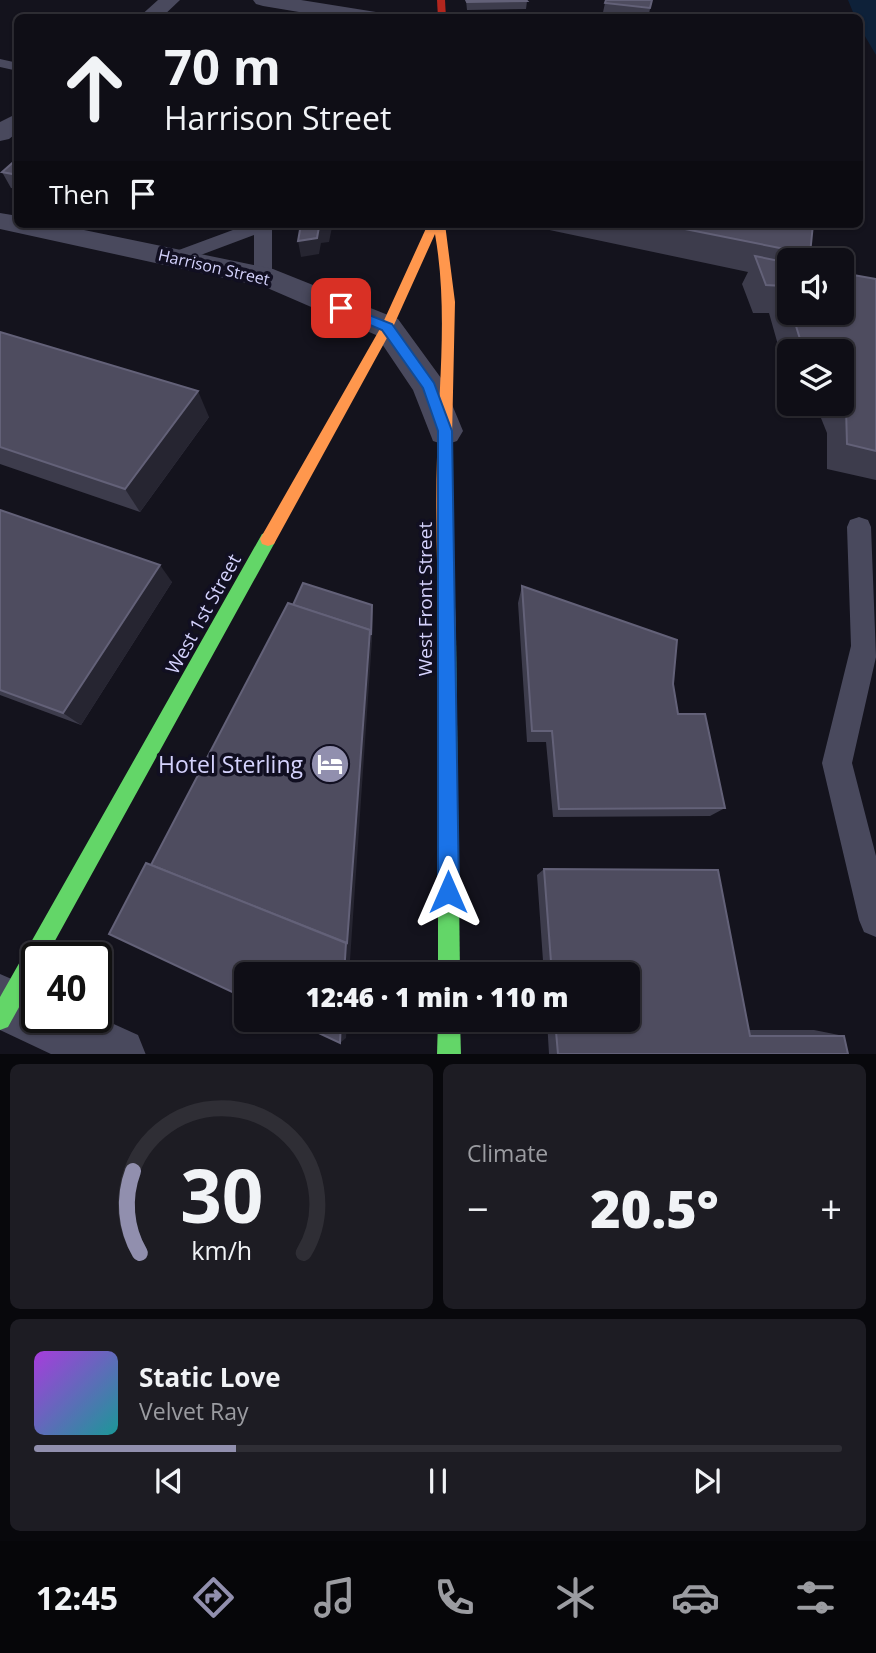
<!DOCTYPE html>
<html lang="en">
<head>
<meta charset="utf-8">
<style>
  :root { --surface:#0f0e16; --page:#1d1c23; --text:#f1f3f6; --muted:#9b9ca1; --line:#2f2e35; --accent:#918fae }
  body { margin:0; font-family:"Open Sans",sans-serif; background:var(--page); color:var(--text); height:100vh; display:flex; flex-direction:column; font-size:26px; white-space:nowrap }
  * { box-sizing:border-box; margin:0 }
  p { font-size:23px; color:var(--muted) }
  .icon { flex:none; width:38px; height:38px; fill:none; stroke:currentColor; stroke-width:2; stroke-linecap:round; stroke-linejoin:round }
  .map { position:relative; height:1054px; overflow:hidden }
  .sheet { display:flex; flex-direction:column; gap:10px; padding:10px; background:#08080c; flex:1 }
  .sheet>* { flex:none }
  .hud { position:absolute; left:14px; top:14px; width:849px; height:214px; border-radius:10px; box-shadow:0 2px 5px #0004,0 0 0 2px var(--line); background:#0f0e16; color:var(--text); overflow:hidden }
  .fabs { position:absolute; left:777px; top:248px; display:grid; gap:14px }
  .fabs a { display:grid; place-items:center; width:77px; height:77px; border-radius:10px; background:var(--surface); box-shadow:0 2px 5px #0004,0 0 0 2px var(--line); font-size:35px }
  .speed { position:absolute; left:21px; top:942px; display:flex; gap:14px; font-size:35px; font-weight:700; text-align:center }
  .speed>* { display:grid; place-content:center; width:91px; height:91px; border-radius:50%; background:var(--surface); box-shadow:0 2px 5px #0004,0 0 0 2px var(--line); line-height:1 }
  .speed .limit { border:4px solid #111; border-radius:10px; background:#fff; color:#111 }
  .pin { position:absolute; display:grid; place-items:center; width:60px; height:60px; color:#fff; margin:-30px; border-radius:14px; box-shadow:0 4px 10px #0006 }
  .me { position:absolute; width:77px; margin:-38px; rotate:0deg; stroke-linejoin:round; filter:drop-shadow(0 0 5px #0008) }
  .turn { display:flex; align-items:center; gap:24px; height:147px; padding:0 35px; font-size:32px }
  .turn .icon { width:91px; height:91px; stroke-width:2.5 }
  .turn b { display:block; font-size:49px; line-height:60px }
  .then { display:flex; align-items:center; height:66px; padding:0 35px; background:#0003; gap:14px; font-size:26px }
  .big { font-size:52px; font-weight:800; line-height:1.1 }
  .sheet .card { flex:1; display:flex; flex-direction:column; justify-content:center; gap:10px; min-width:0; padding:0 24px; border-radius:10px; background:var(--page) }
  .sheet .dial { align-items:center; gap:0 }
  .dial svg { height:182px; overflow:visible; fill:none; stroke:var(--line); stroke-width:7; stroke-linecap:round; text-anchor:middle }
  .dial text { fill:var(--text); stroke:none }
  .song { display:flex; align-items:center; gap:21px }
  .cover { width:84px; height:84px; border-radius:10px; background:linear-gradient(135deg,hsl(280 70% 55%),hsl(180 70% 35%)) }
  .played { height:7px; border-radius:4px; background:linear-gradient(90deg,var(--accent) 25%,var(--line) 25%) }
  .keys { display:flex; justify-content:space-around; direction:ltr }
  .heat { display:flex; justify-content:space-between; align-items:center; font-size:38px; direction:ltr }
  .sheet .tiles { flex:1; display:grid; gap:10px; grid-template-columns:1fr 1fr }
  .card:last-child { grid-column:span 2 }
  .trip { position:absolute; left:234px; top:962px; width:406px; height:70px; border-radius:10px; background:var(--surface); box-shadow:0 2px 5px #0004,0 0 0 2px var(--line); font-weight:800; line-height:70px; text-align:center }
  .dock { display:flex; height:112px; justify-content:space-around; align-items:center; background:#060609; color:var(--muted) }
  .dock .icon { width:49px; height:49px }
  .dock .selected { color:var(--accent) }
  .dock b { font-size:32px; color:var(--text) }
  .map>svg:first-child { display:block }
  .water { fill:#0e2139 }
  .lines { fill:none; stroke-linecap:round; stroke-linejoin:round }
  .lane { fill:#49495d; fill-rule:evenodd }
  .street { fill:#49495d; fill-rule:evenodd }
  .fast { fill:#63d668; fill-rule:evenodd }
  .slow { fill:#ff974d; fill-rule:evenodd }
  .jam { fill:#b3261e; fill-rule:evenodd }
  .wall { fill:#3d3c4c }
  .shaded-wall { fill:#262531 }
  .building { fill:#4e4c5f; stroke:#636178; stroke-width:2 }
  .route { fill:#1a73e8; stroke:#114b97; stroke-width:2 }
  .labels { text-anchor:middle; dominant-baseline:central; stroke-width:7; stroke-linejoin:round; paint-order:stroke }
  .far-street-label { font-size:16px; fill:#d4d2fc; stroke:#110f21 }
  .street-label { font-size:19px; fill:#d4d2fc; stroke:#110f21 }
  .near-poi-label { font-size:23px; fill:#d4d2fc; stroke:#110f21; text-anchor:end }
</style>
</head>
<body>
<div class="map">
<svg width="876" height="1055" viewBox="0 0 876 1055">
  <rect width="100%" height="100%" fill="#14131d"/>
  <!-- water -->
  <polygon class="water" points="848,0 876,0 876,55 859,26 859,18 855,17"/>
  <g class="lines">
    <!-- lane -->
    <g class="lane">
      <polygon points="0,59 18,63 18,71 0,67"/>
      <polygon points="249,224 272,224 272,277 270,281 256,281 254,277 254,235 182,262 175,264 166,258 168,254"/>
      <polygon points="859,517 868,520 871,527 876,657 852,763 876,856 876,937 864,932 859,920 822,763 851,646 847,527 850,520"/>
    </g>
    <!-- street -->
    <g class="street">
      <polygon points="158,0 180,0 161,18 138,18"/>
      <polygon points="253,0 301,0 376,12 386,18 335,18 263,6 256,4"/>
      <polygon points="18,113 18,132 9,139 0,141 0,122"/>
      <polygon points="0,213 18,216 18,224 55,224 273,269 398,319 441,378 463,431 457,441 445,445 433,441 413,390 376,335 265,287 0,229"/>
      <polygon points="0,974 37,990 37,1017 96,1016 138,1035 146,1055 53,1055 0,1030"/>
    </g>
    <!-- fast -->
    <g class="fast">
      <polygon points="268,532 274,534 276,539 274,544 46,957 37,957 37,975 8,1027 0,1030 0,997 262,534"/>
      <polygon points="447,630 453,632 456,638 460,975 438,975 438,638 441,632"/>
      <polygon points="438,1020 460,1020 461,1055 437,1055"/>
    </g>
    <!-- slow -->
    <path class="slow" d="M428 224H445L455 302 451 482 456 638 453 644 447 646 441 644 438 638C438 578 435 517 437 457 439 383 448 308 435 234L393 327 274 544 268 546 262 544 260 539 381 327Z"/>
    <!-- jam -->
    <polygon class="jam" points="437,0 445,0 446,18 438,18"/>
  </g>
  <!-- wall -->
  <g class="wall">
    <polygon points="466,0 526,0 527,1 526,9 467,10"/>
    <polygon points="652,0 648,18 585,18 602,17 605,3"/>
    <polygon points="18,158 18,189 11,188 2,172"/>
    <polygon points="539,224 813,224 810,254 807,261 789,261 789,313 842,313 876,279 876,480 827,469 827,433 819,413 797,411 795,404 842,404 842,352 789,352 789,384 769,313 753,313 742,284 748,272 540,228"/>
    <polygon points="0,332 209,417 140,512 0,464"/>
    <polygon points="0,510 172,582 81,725 0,695"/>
    <polygon points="522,586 673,684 678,714 725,808 710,816 553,817 546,742 527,742 518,603"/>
    <polygon points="544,869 749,1030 814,1030 844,1036 848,1054 549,1054 547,1020 628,1020 628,975 544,975 537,875"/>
  </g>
  <!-- shaded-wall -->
  <g class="shaded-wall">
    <polygon points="327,224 337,224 332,227 329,242 321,243 319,254 301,257 298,241 319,227"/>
    <polygon points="198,391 209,417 140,512 125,489"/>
    <polygon points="160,565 172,582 81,725 63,713"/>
    <polygon points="372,605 373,611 372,640 349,975 344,975 162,868 370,630"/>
    <polygon points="341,1020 347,1020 346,1038 340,1043"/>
  </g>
  <!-- building -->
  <g class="building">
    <polygon points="466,0 526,0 527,1 467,2"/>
    <polygon points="606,0 652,0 650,8 605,3"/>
    <polygon points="587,14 608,18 585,18"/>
    <polygon points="18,158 18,175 2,172"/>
    <polygon points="301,224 327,224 326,226 319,227 317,238 298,241"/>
    <polygon points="660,224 813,224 810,254"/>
    <polygon points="755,256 789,263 789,305 783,286 766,285"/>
    <polygon points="842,273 876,279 876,451 847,444 846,408 842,398 842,352 804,352 792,313 842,313"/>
    <polygon points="0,332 198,391 125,489 0,447"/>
    <polygon points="0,510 160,565 63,713 0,690"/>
    <polygon points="303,583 372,605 371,635 370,630 293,605"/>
    <polygon points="522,586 677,640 673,684 678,714 705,714 725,808 559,809 552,731 532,731"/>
    <polygon points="288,603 370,630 347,943 151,865"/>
    <polygon points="146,863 346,943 344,975 247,975 247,999 109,934"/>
    <polygon points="544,869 718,870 750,1036 844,1036 848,1054 558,1054 555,1020 628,1020 628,975 552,975"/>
    <polygon points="291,1020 341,1020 340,1043"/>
  </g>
  <!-- route -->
  <polygon class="route" points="341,304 392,324 434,383 452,431 459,892 456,899 448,902 441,899 438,892 438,431 423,388 382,330 337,311 337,305"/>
  <!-- icons -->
  <defs>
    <g id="hotel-disc" transform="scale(2.0125)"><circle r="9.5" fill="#918fae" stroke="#110f21"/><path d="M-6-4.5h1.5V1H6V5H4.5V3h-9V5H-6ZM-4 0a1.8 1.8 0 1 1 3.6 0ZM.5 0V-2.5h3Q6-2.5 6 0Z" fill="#fff"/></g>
  </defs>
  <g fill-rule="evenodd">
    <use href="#hotel-disc" x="330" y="764"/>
  </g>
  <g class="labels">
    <!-- far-street labels -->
    <g class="far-street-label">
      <text transform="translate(214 267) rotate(13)">Harrison Street</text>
    </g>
    <!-- street labels -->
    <g class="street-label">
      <text transform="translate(425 599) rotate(-90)">West Front Street</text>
      <text transform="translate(203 614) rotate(-61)">West 1st Street</text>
    </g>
    <!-- near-poi labels -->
    <g class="near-poi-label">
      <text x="303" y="764">Hotel Sterling</text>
    </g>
  </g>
</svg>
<div class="fabs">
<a><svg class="icon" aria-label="sound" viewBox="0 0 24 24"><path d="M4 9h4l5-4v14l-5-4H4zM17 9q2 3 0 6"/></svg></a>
<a><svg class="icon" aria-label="layers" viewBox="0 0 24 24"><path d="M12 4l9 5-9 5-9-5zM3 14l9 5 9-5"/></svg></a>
</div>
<div class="speed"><div class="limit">40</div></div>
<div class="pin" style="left:341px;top:308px;background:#d93025"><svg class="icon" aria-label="arrive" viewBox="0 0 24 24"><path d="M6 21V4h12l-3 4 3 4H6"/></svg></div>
<svg class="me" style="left:448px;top:892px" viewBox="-20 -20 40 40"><path d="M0-17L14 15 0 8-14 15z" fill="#1a73e8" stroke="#fff" stroke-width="4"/></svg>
<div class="trip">12:46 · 1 min · 110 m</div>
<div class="hud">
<div class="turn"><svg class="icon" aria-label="ahead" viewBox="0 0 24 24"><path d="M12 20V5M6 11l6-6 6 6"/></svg><div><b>70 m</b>Harrison Street</div></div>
<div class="then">Then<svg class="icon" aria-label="arrive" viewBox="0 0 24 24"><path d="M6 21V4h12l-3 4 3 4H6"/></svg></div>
</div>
</div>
<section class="sheet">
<div class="tiles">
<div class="card dial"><svg viewBox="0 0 100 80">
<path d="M14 69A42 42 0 1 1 86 69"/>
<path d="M14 69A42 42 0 0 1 11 33" stroke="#918fae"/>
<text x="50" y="56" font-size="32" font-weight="700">30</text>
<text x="50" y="72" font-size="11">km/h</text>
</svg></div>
<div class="card"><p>Climate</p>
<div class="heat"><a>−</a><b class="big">20.5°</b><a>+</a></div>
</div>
<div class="card">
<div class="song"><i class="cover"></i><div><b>Static Love</b><p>Velvet Ray</p></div></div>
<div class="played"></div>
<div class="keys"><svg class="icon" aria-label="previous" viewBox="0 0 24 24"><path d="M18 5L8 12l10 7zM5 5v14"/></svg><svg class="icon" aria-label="pause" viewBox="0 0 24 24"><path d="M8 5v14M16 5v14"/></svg><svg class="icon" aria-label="next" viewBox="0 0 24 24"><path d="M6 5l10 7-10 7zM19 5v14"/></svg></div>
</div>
</div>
</section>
<nav class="dock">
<b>12:45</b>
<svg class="icon selected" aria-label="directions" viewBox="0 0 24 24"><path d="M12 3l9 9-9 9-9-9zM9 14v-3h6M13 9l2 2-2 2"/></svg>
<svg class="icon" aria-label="music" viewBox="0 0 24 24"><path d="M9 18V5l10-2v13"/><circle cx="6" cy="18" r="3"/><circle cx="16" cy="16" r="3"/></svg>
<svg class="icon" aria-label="phone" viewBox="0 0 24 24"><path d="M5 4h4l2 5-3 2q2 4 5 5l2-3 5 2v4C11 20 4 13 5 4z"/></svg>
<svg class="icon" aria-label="climate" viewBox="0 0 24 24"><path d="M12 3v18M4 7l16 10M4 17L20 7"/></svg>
<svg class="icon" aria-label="car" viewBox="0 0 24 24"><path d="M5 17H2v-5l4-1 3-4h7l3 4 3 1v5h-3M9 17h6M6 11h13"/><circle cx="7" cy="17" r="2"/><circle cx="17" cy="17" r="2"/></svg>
<svg class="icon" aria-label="filters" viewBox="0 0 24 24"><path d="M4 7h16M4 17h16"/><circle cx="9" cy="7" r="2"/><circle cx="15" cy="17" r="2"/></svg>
</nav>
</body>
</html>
